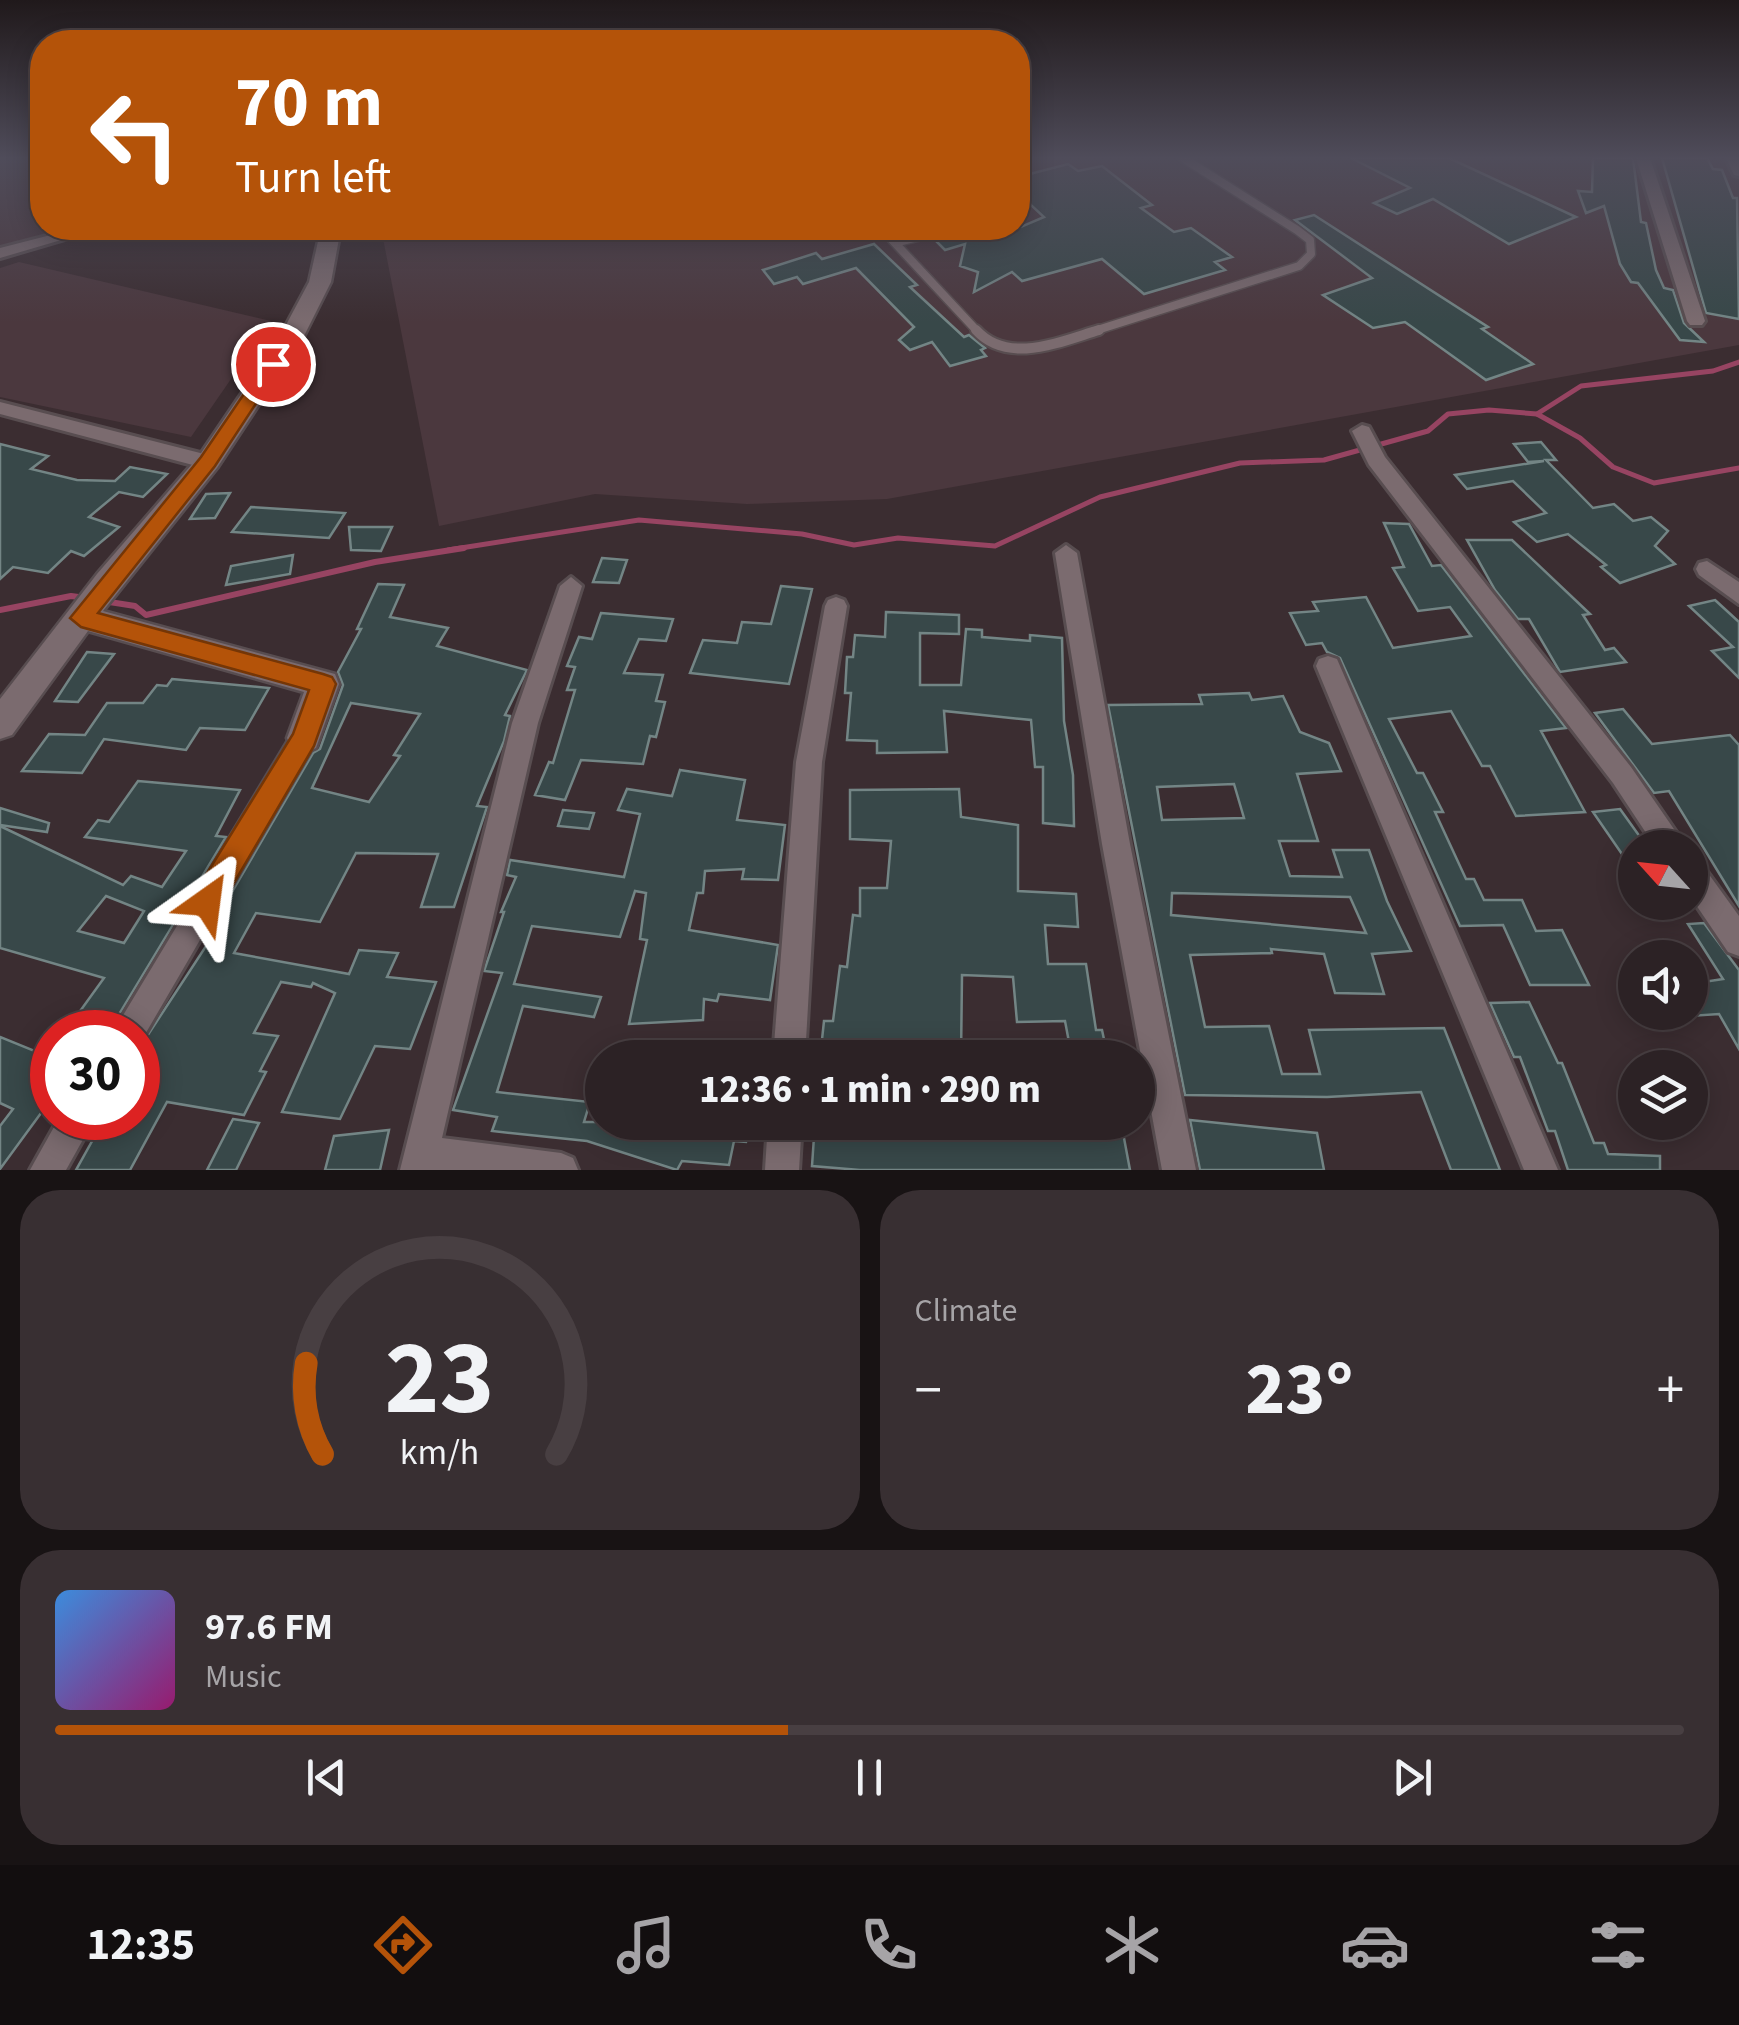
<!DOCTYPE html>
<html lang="en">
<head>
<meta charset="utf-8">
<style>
  :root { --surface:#2c2225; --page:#382f32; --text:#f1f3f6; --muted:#a6a4a7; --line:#483f42; --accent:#b45309 }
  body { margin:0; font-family:"Source Sans 3",sans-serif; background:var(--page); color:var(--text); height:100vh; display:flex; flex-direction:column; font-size:38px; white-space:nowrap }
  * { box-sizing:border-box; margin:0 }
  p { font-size:32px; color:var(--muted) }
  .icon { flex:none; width:55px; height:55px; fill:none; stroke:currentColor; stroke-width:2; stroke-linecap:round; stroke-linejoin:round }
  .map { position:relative; height:1170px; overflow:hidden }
  .sheet { display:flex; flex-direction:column; gap:20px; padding:20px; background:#181314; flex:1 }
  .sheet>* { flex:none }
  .guide { position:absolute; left:30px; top:30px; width:1000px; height:210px; border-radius:40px; box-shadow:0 5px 25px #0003,0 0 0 2px var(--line); background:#b45309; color:#fff; overflow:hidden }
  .needle { width:65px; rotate:297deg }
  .fabs { position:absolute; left:1618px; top:830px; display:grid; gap:20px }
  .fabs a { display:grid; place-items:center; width:90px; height:90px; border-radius:50%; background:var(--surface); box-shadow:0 5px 25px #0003,0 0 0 2px var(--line); font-size:50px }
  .speed { position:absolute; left:30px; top:1010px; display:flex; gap:20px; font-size:50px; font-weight:700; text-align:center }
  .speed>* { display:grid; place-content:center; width:130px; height:130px; border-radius:50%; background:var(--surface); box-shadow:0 5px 25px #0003,0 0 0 2px var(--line); line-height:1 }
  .speed .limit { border:15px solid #d22; background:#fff; color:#111 }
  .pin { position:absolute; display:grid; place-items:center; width:85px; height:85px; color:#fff; margin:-42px; border:5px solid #fff; border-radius:50%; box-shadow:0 2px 10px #0007 }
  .me { position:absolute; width:110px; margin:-55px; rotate:31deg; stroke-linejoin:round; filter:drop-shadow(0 0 8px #0008) }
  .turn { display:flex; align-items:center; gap:35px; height:210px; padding:0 40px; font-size:45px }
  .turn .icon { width:130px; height:130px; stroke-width:2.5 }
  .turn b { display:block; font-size:70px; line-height:85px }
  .big { font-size:75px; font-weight:800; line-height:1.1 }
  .sheet .card { flex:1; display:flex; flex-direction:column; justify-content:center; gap:15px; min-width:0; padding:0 35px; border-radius:40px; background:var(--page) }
  .sheet .dial { align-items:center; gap:0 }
  .dial svg { height:260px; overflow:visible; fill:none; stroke:var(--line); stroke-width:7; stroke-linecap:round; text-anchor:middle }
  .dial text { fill:var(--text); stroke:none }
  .song { display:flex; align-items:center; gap:30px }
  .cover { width:120px; height:120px; border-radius:15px; background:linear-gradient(135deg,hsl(210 70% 55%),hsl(320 70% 35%)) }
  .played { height:10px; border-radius:5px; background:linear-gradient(90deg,var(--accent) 45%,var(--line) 45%) }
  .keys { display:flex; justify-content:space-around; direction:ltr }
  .heat { display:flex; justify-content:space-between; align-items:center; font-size:55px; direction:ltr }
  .sheet .tiles { flex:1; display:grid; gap:20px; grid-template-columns:1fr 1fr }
  .card:last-child { grid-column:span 2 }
  .trip { position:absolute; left:585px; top:1040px; width:570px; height:100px; border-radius:50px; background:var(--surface); box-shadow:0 5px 25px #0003,0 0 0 2px var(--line); font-weight:800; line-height:100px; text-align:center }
  .menu { display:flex; height:160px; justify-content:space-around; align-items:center; background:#120e0f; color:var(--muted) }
  .menu .icon { width:70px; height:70px }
  .menu .current { color:var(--accent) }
  .menu b { font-size:45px; color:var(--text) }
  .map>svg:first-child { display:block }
  .built { fill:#4b383e }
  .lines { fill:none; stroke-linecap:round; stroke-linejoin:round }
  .stream-far1 { stroke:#974462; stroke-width:5 }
  .stream { stroke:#974462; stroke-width:6 }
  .building { fill:#384849; stroke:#738585; stroke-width:2.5; fill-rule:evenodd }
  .service-far1-casing { stroke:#584d50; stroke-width:11 }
  .service-casing { stroke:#584d50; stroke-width:14 }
  .minor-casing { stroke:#584d50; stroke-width:6 }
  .tertiary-casing { stroke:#584d50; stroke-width:5 }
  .service-far1 { stroke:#7b6b6f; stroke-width:8 }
  .service { stroke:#7b6b6f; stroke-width:10 }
  .minor { fill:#7b6b6f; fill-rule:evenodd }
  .tertiary { fill:#7b6b6f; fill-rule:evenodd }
  .route { fill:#b45309; stroke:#753606; stroke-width:2.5 }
</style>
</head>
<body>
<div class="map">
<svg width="1739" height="1170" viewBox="0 0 1739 1170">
  <rect width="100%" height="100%" fill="#3b2d31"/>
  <!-- built -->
  <g class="built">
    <polygon points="0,158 42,158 42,228 66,228 0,246"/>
    <polygon points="1018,158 1739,158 1739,345 887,499 747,504 595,494 439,526 381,228 1018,228"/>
    <polygon points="19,262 271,321 191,437 0,397 0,268"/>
  </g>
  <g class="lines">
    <!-- stream-far1 -->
    <g class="stream-far1">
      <polyline points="1537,414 1581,386 1713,371 1739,362"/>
      <polyline points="448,550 639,520 802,534 854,545 898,538 995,546 1100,497 1240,463 1324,460 1428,431 1448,414 1489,410 1537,414 1580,438 1613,467 1654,483 1739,468"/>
    </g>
    <!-- stream -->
    <g class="stream">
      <polyline points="103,601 135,606 146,615 375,562 464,548"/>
      <polyline points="0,610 71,596 86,598"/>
    </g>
  </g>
  <!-- building -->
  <g class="building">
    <polygon points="1351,158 1449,158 1576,217 1509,244 1433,199 1397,214 1374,203 1410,188"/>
    <polygon points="1593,158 1633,158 1641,222 1646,223 1656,270 1664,288 1673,290 1684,323 1704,342 1680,340 1638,283 1631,282 1620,264 1604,206 1586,213 1578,191 1592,192"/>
    <polygon points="1662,158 1707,158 1713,169 1722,170 1733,198 1737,198 1739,319 1706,313"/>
    <polygon points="1068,164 1078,171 1102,166 1152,205 1141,208 1174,232 1191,228 1232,257 1215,262 1225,270 1144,294 1102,259 1022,281 1012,272 974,292 978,272 960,266 965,244 945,250 935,240 956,235 960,228 1005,228 1006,231 995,238 1044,217 1018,193 1018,177"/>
    <polygon points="1314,215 1488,327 1482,329 1533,364 1486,380 1405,322 1373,328 1323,295 1372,278 1295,220"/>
    <polygon points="874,244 917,285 910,287 964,337 969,335 985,348 981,350 986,356 950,366 932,342 910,350 899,340 914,327 856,268 803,284 797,277 774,284 763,270 816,253 822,259"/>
    <polygon points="1541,442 1556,460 1546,460 1593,508 1614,504 1633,521 1651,517 1668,531 1655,546 1675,564 1620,583 1601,567 1606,565 1568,534 1537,542 1514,522 1546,513 1513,481 1467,489 1455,475 1544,461 1528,462 1514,444"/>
    <polygon points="0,444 48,456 31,469 77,480 115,481 130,467 167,474 143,497 119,492 89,517 119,527 84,556 71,551 48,573 13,567 0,579"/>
    <polygon points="230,493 215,518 190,519 206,494"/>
    <polygon points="251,507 345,513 329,538 232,532"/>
    <polygon points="1384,523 1409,524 1432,566 1441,565 1566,728 1541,731 1585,812 1516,816 1490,766 1482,766 1451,711 1389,719 1417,773 1423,773 1443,812 1435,812 1466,879 1474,879 1484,900 1522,900 1536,931 1562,930 1589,985 1530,985 1503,925 1460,926 1340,658 1327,652 1322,643 1306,645 1290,613 1318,611 1313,602 1366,597 1393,648 1471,636 1450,607 1418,611 1393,568 1404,567"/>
    <polygon points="349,527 392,527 381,551 351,550"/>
    <polygon points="1467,540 1512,540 1590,614 1583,615 1605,650 1614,648 1626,662 1560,672 1529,619 1518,619 1495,590"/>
    <polygon points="293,555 290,574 226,585 231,566"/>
    <polygon points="602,558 627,560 619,583 593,582"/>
    <path d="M378 584 404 585 390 617 448 628 437 646 527 670 505 715 510 716 504 741 477 806 487 807 454 907H421L438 854 356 853 320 922 256 913 234 953 349 974 359 950 398 953 387 977 436 982 410 1049 375 1046 340 1119 282 1112 335 993 313 983 311 987 281 982 254 1033 278 1036 260 1071 266 1072 244 1115 167 1102 130 1170H76L105 1118H138V1050L214 934 208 933 313 753 320 749 343 685 338 672 361 629H357ZM351 703 420 714 394 755 400 756 369 802 312 788Z"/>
    <polygon points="781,586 812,589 789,684 690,673 703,640 737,643 742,622 771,624"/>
    <polygon points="1715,600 1739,622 1739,678 1712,651 1733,647 1689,606"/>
    <polygon points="886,612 959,615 959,634 920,633 920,685 961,685 966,629 982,630 982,637 1030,641 1030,635 1062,638 1064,721 1073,775 1074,826 1043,823 1043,767 1035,767 1031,720 944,711 947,752 877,753 877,741 847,740 851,693 845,693 847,657 853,657 855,635 885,637"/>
    <polygon points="601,613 673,619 666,641 639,639 624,673 663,675 656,701 665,702 656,737 650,736 643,764 581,760 565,800 535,795 549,762 553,763 575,690 567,690 575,667 567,666 579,637 592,639"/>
    <polygon points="87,652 114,654 78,702 55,701"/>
    <polygon points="172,679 269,688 245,730 200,728 186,750 104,739 82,773 22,771 49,734 85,735 107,703 143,703 157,685 167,686"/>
    <path d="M1249 693 1252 700 1283 696 1300 732 1329 743 1341 771 1297 774 1318 841H1279L1290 876 1342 877 1333 850H1369L1387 901 1411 951 1372 954 1384 994 1335 993 1324 954 1271 949 1272 953 1190 955 1205 1027 1269 1026 1282 1074H1320L1309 1030 1444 1028 1500 1170H1451L1421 1092 1327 1097 1185 1095 1108 705 1202 704 1199 695ZM1234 784 1244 818 1162 820 1157 787ZM1172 893 1350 897 1366 933 1171 915Z"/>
    <polygon points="1623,709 1652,744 1730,735 1739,745 1739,906 1669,791 1654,793 1595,713"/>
    <polygon points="680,770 745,780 737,820 785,825 778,880 742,879 744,869 705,871 703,893 697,893 689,930 778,945 770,1000 719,994 717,1001 704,999 703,1020 629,1024 647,940 640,939 646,893 635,891 620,937 532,926 514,984 601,997 594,1017 523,1006 497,1092 590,1102 584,1122 749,1122 746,1142 734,1141 729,1165 682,1161 677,1170 587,1141 492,1131 497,1117 453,1110 502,973 484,971 504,912 501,912 516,877 507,875 510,860 624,877 640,814 618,810 627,789 672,796"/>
    <path d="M138 781 240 790 216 836 226 837 115 1021 105 1032H65L104 978 0 948V826L123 885 131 876 162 887 186 851 85 837 98 820 109 822ZM106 896 144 911 124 943 78 931Z"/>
    <polygon points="959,789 961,817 1018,825 1018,891 1076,894 1078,927 1045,925 1048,964 1086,964 1096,1030 1102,1030 1108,1058 1072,1058 1065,1021 1017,1022 1013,977 962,975 961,1058 820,1058 824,1021 833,1021 840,966 847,967 853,915 860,916 860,888 887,888 891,841 850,839 850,790"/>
    <polygon points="0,808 49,823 47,832 0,825"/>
    <polygon points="1620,809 1648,848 1635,848 1635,873 1593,812"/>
    <polygon points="563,810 594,813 589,829 558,826"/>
    <polygon points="1704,923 1739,970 1739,1049 1719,1014 1690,1016 1690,984 1723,979 1688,924"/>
    <polygon points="1529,1002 1558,1063 1562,1063 1594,1143 1604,1143 1608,1154 1660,1156 1660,1170 1568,1170 1555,1131 1548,1131 1520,1057 1514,1057 1490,1003"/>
    <polygon points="0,1037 52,1058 52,1098 0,1169 0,1126 13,1109 0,1103"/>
    <polygon points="233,1119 259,1123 236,1170 207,1170"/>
    <polygon points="1190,1120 1317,1133 1324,1170 1200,1170"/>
    <polygon points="815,1122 954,1122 954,1126 1121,1122 1130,1170 860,1170 812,1166"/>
    <polygon points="389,1130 380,1170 325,1170 334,1136"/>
  </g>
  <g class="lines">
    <!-- service-far1 casing -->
    <g class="service-far1-casing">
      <g id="service-far1">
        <polyline points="1018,210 1025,208"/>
        <polyline points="881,228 978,332"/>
        <polyline points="898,242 953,228"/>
        <polyline points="1091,332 1299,266 1311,254 1310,240 1297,230 1183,158"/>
      </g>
    </g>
    <!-- service casing -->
    <g class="service-casing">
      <path id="service" d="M976 330C1008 365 1059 342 1099 330"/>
    </g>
    <!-- minor casing -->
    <g class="minor-casing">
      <g id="minor">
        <polygon points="1636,158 1650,158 1705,321 1702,325 1690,325 1687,321"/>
        <polygon points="1726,158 1739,158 1739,176 1734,175"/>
        <polygon points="78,228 102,228 0,258 0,248"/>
        <polygon points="0,402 208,455 218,462 208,469 0,414"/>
        <polygon points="1362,425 1369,427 1385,457 1631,767 1687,848 1656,848 1613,783 1369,465 1352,431"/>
        <polygon points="1066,545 1077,553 1130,844 1196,1170 1162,1170 1102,844 1055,553"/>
        <polygon points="1707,561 1739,582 1739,604 1699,575 1696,569 1699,563"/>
        <polygon points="571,577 582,586 538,723 442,1138 561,1153 573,1158 578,1170 400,1170 512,723 560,586"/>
        <polygon points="836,597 844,600 847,606 822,762 805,1058 773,1058 796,762 825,606 828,600"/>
        <polygon points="1328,656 1337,659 1340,666 1558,1170 1524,1170 1316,666 1319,659"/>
        <polygon points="304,727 313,730 317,738 313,746 140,1043 138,1044 138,1032 113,1032 295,730"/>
        <polygon points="1690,858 1700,862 1739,916 1739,956 1728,952 1690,896"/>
        <polygon points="59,1118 95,1118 66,1170 30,1170"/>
        <polygon points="768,1122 802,1122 799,1170 765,1170"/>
      </g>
    </g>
    <!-- tertiary casing -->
    <g class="tertiary-casing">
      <polygon id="tertiary" points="321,228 341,228 331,282 303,338 217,468 103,611 335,674 339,684 316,748 304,753 292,748 287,738 304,692 88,631 12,735 0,739 0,699 97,574 199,456 279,338 309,282"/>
    </g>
    <!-- service-far1 -->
    <use href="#service-far1" class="service-far1"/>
    <!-- service -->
    <use href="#service" class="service"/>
    <!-- minor -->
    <use href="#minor" class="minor"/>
    <!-- tertiary -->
    <use href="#tertiary" class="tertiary"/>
  </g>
  <!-- sky -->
  <linearGradient id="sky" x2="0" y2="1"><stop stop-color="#20191b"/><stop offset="0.49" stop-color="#4f4c5a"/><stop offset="1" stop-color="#4f4c5a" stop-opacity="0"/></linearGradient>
  <rect width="1739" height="322" fill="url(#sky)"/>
  <!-- route -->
  <polygon class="route" points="273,359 282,364 215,466 98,613 323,674 332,677 336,684 314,746 217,912 207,916 196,912 192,902 196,891 293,734 309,690 81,627 70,618 201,457 267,360"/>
</svg>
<div class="fabs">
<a><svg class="needle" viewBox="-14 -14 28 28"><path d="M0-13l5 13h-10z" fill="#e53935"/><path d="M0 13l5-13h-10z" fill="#a6a4a7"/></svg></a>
<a><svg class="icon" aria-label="sound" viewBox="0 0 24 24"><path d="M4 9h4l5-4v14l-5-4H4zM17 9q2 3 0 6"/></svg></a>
<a><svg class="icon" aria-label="layers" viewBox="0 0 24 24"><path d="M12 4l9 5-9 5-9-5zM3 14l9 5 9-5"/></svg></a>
</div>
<div class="speed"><div class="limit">30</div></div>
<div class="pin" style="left:273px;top:364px;background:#d93025"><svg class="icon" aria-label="arrive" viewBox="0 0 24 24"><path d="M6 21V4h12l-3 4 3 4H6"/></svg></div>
<svg class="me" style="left:207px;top:902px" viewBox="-20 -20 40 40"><path d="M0-17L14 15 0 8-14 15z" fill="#b45309" stroke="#fff" stroke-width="4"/></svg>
<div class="trip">12:36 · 1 min · 290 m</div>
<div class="guide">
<div class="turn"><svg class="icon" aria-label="left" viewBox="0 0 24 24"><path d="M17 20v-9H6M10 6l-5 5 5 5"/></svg><div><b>70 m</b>Turn left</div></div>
</div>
</div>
<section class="sheet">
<div class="tiles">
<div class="card dial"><svg viewBox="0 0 100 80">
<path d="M14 69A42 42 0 1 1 86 69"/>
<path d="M14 69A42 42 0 0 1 9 41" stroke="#b45309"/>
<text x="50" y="56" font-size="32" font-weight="700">23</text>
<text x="50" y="72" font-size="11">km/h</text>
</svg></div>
<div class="card"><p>Climate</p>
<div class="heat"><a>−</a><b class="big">23°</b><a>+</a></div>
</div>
<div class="card">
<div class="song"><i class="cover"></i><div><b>97.6 FM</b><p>Music</p></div></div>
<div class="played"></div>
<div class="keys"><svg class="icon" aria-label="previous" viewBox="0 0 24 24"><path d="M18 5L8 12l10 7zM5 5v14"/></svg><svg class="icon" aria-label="pause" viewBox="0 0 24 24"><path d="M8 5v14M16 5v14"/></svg><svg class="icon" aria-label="next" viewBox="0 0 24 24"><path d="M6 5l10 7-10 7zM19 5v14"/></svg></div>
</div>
</div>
</section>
<nav class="menu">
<b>12:35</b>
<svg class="icon current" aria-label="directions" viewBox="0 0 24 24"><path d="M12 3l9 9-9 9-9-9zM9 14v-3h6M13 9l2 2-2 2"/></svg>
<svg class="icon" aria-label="music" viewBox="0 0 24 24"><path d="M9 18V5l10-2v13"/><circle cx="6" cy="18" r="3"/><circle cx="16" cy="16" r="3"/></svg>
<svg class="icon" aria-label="phone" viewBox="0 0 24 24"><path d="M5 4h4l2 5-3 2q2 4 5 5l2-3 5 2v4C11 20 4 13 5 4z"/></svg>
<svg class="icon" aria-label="climate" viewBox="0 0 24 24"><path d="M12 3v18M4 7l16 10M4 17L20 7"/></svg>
<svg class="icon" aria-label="car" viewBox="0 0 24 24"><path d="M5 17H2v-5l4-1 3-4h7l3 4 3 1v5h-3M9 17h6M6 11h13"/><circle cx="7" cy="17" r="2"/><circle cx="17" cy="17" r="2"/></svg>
<svg class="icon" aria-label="filters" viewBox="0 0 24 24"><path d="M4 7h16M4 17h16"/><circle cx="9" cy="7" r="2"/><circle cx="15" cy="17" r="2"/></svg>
</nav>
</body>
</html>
